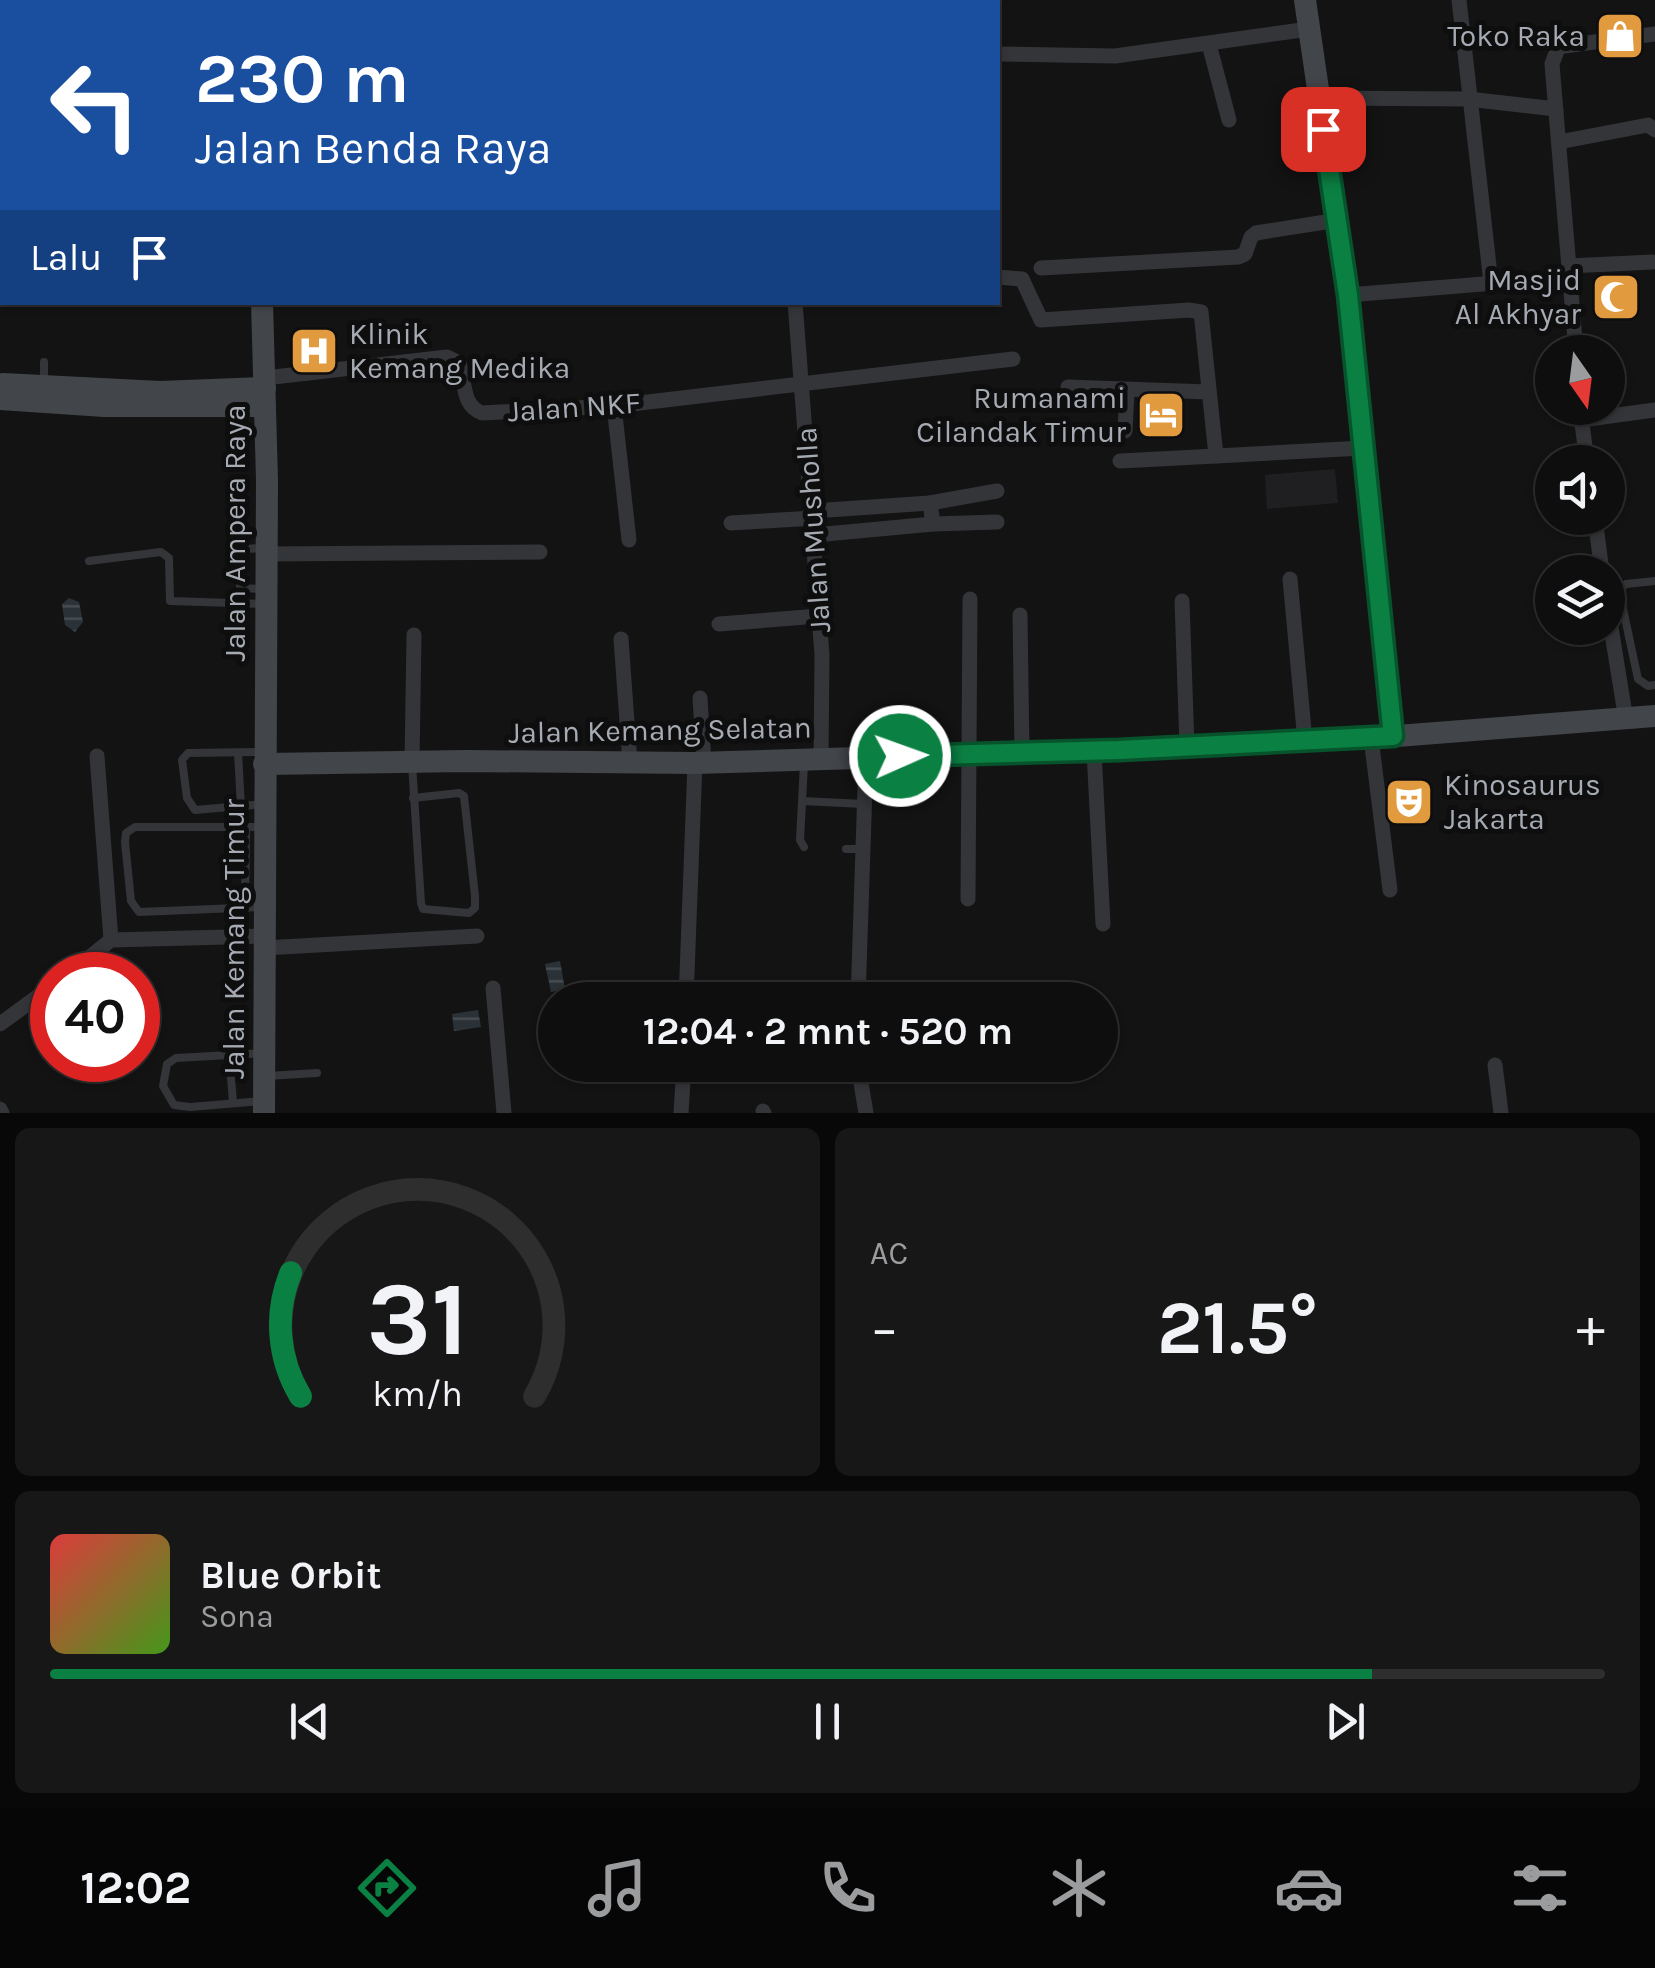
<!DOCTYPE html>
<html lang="id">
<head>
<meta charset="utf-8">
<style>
  :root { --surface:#0e0e0f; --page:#171718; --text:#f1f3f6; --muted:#9b9c9e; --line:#2e2e2f; --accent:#0b8043 }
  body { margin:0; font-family:Karla,sans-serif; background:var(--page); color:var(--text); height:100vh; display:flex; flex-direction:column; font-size:38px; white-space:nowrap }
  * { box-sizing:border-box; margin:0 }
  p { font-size:32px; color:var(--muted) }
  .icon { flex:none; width:55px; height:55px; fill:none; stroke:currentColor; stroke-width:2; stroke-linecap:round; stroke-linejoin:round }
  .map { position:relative; height:1113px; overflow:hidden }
  .drawer { display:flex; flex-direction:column; gap:15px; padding:15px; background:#080808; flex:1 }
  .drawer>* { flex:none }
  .hud { position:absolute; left:0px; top:0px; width:1000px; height:305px; box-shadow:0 2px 8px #0004,0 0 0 2px var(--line); background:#1a4fa0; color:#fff; overflow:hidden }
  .needle { width:65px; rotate:166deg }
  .tools { position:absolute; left:1535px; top:335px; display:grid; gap:20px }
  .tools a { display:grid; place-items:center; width:90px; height:90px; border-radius:50%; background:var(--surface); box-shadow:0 2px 8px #0004,0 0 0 2px var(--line); font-size:50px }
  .speed { position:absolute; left:30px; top:952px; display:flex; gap:20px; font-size:50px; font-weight:700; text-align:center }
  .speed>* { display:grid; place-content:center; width:130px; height:130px; border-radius:50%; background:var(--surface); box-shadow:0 2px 8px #0004,0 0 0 2px var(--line); line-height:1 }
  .speed .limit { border:15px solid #d22; background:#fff; color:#111 }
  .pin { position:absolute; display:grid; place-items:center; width:85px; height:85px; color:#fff; margin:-42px; border-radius:20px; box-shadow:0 5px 15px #0006 }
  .me { position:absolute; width:110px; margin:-55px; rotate:88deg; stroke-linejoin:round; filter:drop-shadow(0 0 8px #0008) }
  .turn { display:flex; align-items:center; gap:35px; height:210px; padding:0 30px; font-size:45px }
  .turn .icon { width:130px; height:130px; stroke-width:2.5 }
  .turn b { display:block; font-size:70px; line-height:85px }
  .then { display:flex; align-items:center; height:95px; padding:0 30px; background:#0003; gap:20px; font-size:38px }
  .big { font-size:75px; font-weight:700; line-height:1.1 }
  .drawer .widget { flex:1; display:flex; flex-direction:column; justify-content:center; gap:15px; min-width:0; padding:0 35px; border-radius:15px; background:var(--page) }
  .drawer .dial { align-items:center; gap:0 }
  .dial svg { height:260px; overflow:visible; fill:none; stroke:var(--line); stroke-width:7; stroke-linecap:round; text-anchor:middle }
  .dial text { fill:var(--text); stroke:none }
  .song { display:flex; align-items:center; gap:30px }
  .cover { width:120px; height:120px; border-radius:15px; background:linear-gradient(135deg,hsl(0 70% 55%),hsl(100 70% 35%)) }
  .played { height:10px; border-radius:5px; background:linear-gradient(90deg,var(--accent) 85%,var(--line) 85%) }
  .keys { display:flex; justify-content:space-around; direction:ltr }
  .heat { display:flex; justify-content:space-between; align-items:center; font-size:55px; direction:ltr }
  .drawer .tiles { flex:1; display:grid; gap:15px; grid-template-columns:1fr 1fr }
  .widget:last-child { grid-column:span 2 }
  .trip { position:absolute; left:538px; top:982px; width:580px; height:100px; border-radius:50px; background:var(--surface); box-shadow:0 2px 8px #0004,0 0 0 2px var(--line); font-weight:700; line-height:100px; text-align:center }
  .tabs { display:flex; height:160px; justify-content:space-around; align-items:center; background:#060606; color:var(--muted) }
  .tabs .icon { width:70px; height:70px }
  .tabs .on { color:var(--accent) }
  .tabs b { font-size:45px; color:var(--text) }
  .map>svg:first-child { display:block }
  .built { fill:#1f1f21 }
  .water { fill:url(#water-rules) }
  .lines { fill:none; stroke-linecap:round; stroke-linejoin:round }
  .lane { stroke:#343539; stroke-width:8 }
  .street { stroke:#343539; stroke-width:15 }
  .secondary { stroke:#424549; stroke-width:22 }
  .route-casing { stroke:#07532c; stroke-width:25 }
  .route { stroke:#0b8043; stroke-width:18 }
  .labels { text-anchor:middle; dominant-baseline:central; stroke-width:10; stroke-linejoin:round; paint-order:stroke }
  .poi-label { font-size:30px; fill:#a6abb3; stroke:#0e0e0f; text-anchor:end }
  .street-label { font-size:30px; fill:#a6abb3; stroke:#0e0e0f }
</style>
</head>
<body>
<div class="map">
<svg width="1655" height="1113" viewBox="0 0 1655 1113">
  <defs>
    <pattern id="water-rules" width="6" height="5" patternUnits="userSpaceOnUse" patternTransform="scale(2.5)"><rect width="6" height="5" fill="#2a3237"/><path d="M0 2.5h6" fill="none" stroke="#464d52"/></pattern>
  </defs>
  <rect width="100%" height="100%" fill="#131314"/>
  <!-- built -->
  <polygon class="built" points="1335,469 1338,503 1267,509 1265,475"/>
  <!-- water -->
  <g class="water">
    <polygon points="69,598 79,602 83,622 75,632 65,625 62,604"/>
    <polygon points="560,961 565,989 551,992 545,964"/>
    <polygon points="478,1010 481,1027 454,1031 452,1014"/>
  </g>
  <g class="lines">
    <!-- lane -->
    <g class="lane">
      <polyline points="44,362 44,383"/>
      <polyline points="89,561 161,552 169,558 170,601 265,604"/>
      <polyline points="1655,581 1626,584 1619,590 1638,679 1648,686 1655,685"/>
      <polyline points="261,589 240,588 241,549 265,548"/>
      <polyline points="261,752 188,753 182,760 187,798 195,810 264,804"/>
      <polyline points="238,753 241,807"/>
      <polyline points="412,764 421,903 423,909 469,913 475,908 475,896 464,796 459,793 413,798"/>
      <polyline points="804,764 800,840 804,847"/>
      <polyline points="802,801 864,804"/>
      <polyline points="846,849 863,849"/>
      <polyline points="245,907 246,828"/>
      <polyline points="260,907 139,912 131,901 125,842 126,833 135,827 260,827"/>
      <polyline points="229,1054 233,1102"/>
      <polyline points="267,1076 317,1073"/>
      <polyline points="262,1101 190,1107 174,1105 163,1086 167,1064 176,1058 263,1053"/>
    </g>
    <!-- street -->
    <g class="street">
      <polyline points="565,0 565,2"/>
      <polyline points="968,0 968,2"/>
      <polyline points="1459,0 1491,283"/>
      <polyline points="781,2 781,0"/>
      <polyline points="1209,44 1229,120"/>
      <polyline points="998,54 1115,56 1309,29"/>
      <polyline points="0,58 2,56"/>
      <polyline points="1318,98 1468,99 1556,109"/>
      <polyline points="1559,142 1648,125 1655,130"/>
      <polyline points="0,261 2,260"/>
      <polyline points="1569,266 1652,262"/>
      <polyline points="1041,268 1238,257 1245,254 1251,237 1256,233 1338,220"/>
      <polyline points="998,277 1022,279 1041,320 1189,310 1201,312 1216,456 1362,448"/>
      <polyline points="1348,295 1570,277"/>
      <polyline points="795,302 822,655 821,758"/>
      <polyline points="1576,352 1552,64 1558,48 1564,46 1655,34"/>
      <path d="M265 378 447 357 459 363C466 382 461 405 482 413L614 406 1013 359"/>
      <polyline points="1068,387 1209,392"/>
      <polyline points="614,406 629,540"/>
      <polyline points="1580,408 1587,462"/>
      <polyline points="1581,420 1655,410"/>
      <polyline points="1125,431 1127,391"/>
      <polyline points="1120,461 1216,456"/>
      <polyline points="930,503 997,491"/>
      <polyline points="813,511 930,503 933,524 815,535"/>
      <polyline points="1595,518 1602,572"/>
      <polyline points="731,523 814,518"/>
      <polyline points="933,524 997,522"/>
      <polyline points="265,554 540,552"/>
      <polyline points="1290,579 1305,741"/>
      <polyline points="1182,601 1187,747"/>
      <polyline points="1608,609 1626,720"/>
      <polyline points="1020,615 1022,753"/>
      <polyline points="719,624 819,616"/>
      <polyline points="621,639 630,763"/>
      <polyline points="700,698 704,763"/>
      <polyline points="1371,738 1390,890"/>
      <polyline points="1094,751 1103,924"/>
      <polyline points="97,756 111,940"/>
      <polyline points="412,763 414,635"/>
      <polyline points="968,899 970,599"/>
      <polyline points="264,948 477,936"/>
      <polyline points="67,975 111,940 264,936"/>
      <polyline points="493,988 504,1113"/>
      <polyline points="686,1000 695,763"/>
      <polyline points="858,1000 866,757"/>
      <polyline points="0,1024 52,986"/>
      <polyline points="858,1065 866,1113"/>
      <polyline points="1495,1065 1501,1113"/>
      <polyline points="0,1109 2,1113"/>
      <polyline points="763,1111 764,1113"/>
      <polyline points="681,1113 684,1065"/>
    </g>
    <!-- secondary -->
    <g class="secondary">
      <polyline points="253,0 253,2"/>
      <polyline points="1305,0 1348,295 1393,736"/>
      <polyline points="262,302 267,480 264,1113"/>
      <polyline points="3,384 160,392 265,388"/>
      <polyline points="0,399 104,406 265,406"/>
      <polyline points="264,764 466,761 695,763 1119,750 1371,738 1655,716"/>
    </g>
  </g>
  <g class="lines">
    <!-- route casing -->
    <g class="route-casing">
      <polyline id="route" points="900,756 1119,750 1393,736 1348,295 1323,129"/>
    </g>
    <!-- route -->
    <use href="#route" class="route"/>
  </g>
  <!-- icons -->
  <defs>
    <g id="shop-square" transform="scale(2.5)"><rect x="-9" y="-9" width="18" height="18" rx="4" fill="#e19a3e" stroke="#0e0e0f"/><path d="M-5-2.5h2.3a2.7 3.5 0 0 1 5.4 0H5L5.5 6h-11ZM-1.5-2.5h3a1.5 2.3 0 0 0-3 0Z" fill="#fff"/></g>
    <g id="mosque-square" transform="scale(2.5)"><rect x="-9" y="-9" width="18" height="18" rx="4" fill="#e19a3e" stroke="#0e0e0f"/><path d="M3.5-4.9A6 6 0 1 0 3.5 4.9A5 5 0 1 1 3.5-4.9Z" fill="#fff"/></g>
    <g id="hospital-square" transform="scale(2.5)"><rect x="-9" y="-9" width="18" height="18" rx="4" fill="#e19a3e" stroke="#0e0e0f"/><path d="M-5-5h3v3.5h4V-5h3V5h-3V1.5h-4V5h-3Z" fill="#fff"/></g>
    <g id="hotel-square" transform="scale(2.5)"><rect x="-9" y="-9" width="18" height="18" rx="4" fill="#e19a3e" stroke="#0e0e0f"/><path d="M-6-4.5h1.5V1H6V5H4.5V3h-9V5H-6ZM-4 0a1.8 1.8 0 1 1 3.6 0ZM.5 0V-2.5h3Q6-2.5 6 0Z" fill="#fff"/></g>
    <g id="theatre-square" transform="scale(2.5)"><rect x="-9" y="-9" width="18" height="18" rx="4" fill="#e19a3e" stroke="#0e0e0f"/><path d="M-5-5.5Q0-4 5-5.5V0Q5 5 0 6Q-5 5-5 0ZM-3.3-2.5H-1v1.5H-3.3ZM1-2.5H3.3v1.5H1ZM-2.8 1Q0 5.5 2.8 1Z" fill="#fff"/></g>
  </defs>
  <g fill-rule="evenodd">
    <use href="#shop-square" x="1620" y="36"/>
    <use href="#mosque-square" x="1616" y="297"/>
    <use href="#hospital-square" x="314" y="351"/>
    <use href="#hotel-square" x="1161" y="415"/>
    <use href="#theatre-square" x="1409" y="802"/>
  </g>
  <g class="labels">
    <!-- poi labels -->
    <g class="poi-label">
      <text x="1585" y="36">Toko Raka</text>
      <text x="1581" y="280">Masjid<tspan x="1581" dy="34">Al Akhyar</tspan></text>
      <text x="349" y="334" text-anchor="start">Klinik<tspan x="349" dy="34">Kemang Medika</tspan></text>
      <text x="1126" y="398">Rumanami<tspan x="1126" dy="34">Cilandak Timur</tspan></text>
      <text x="1444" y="785" text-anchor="start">Kinosaurus<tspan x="1444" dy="34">Jakarta</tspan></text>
    </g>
    <!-- street labels -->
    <g class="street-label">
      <text transform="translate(574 407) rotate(-4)">Jalan NKF</text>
      <text transform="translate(813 530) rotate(-94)">Jalan Musholla</text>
      <text transform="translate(235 533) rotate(-90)">Jalan Ampera Raya</text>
      <text transform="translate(660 730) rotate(-1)">Jalan Kemang Selatan</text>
      <text transform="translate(234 939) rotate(-90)">Jalan Kemang Timur</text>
    </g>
  </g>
</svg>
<div class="tools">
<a><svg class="needle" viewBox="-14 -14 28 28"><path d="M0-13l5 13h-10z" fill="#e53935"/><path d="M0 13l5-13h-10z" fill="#9b9c9e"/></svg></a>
<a><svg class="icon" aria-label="sound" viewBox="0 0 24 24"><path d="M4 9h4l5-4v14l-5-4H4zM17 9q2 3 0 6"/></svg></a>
<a><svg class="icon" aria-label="layers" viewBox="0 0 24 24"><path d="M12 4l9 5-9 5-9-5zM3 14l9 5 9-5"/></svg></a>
</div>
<div class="speed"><div class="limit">40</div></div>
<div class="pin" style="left:1323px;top:129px;background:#d93025"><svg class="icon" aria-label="arrive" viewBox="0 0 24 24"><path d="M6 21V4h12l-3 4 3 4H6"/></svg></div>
<svg class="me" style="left:900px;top:756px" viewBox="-20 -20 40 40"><circle r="17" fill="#0b8043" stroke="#fff" stroke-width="3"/><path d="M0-11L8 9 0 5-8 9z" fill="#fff"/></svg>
<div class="trip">12:04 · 2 mnt · 520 m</div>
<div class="hud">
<div class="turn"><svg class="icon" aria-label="left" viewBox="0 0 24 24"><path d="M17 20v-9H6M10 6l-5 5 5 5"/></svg><div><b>230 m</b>Jalan Benda Raya</div></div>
<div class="then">Lalu<svg class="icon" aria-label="arrive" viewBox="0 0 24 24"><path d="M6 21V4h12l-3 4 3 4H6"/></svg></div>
</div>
</div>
<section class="drawer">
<div class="tiles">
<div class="widget dial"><svg viewBox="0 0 100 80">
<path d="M14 69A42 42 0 1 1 86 69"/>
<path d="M14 69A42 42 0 0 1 11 31" stroke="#0b8043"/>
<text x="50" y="56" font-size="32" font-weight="700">31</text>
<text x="50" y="72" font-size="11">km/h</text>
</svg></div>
<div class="widget"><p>AC</p>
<div class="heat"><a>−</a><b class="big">21.5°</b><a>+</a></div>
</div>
<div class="widget">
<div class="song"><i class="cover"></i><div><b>Blue Orbit</b><p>Sona</p></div></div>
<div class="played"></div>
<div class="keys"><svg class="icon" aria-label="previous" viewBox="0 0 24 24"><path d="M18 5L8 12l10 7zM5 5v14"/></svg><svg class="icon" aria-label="pause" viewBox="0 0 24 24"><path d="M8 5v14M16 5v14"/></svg><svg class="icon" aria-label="next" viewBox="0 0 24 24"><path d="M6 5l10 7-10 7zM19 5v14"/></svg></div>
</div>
</div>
</section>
<nav class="tabs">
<b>12:02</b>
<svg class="icon on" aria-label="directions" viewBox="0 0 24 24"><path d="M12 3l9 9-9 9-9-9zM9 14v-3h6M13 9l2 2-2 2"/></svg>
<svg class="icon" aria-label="music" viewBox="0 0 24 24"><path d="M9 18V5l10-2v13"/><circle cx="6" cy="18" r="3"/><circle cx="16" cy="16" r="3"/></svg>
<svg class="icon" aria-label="phone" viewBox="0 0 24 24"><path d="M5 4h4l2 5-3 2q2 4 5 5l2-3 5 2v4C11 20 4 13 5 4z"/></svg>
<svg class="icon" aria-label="climate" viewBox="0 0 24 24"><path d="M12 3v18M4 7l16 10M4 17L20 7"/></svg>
<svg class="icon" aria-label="car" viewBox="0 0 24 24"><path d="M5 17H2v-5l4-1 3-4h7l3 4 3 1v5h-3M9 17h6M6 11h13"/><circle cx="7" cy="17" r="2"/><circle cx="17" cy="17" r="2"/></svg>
<svg class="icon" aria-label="filters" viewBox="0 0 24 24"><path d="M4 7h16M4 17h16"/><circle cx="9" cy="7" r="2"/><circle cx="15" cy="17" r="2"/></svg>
</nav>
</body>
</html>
